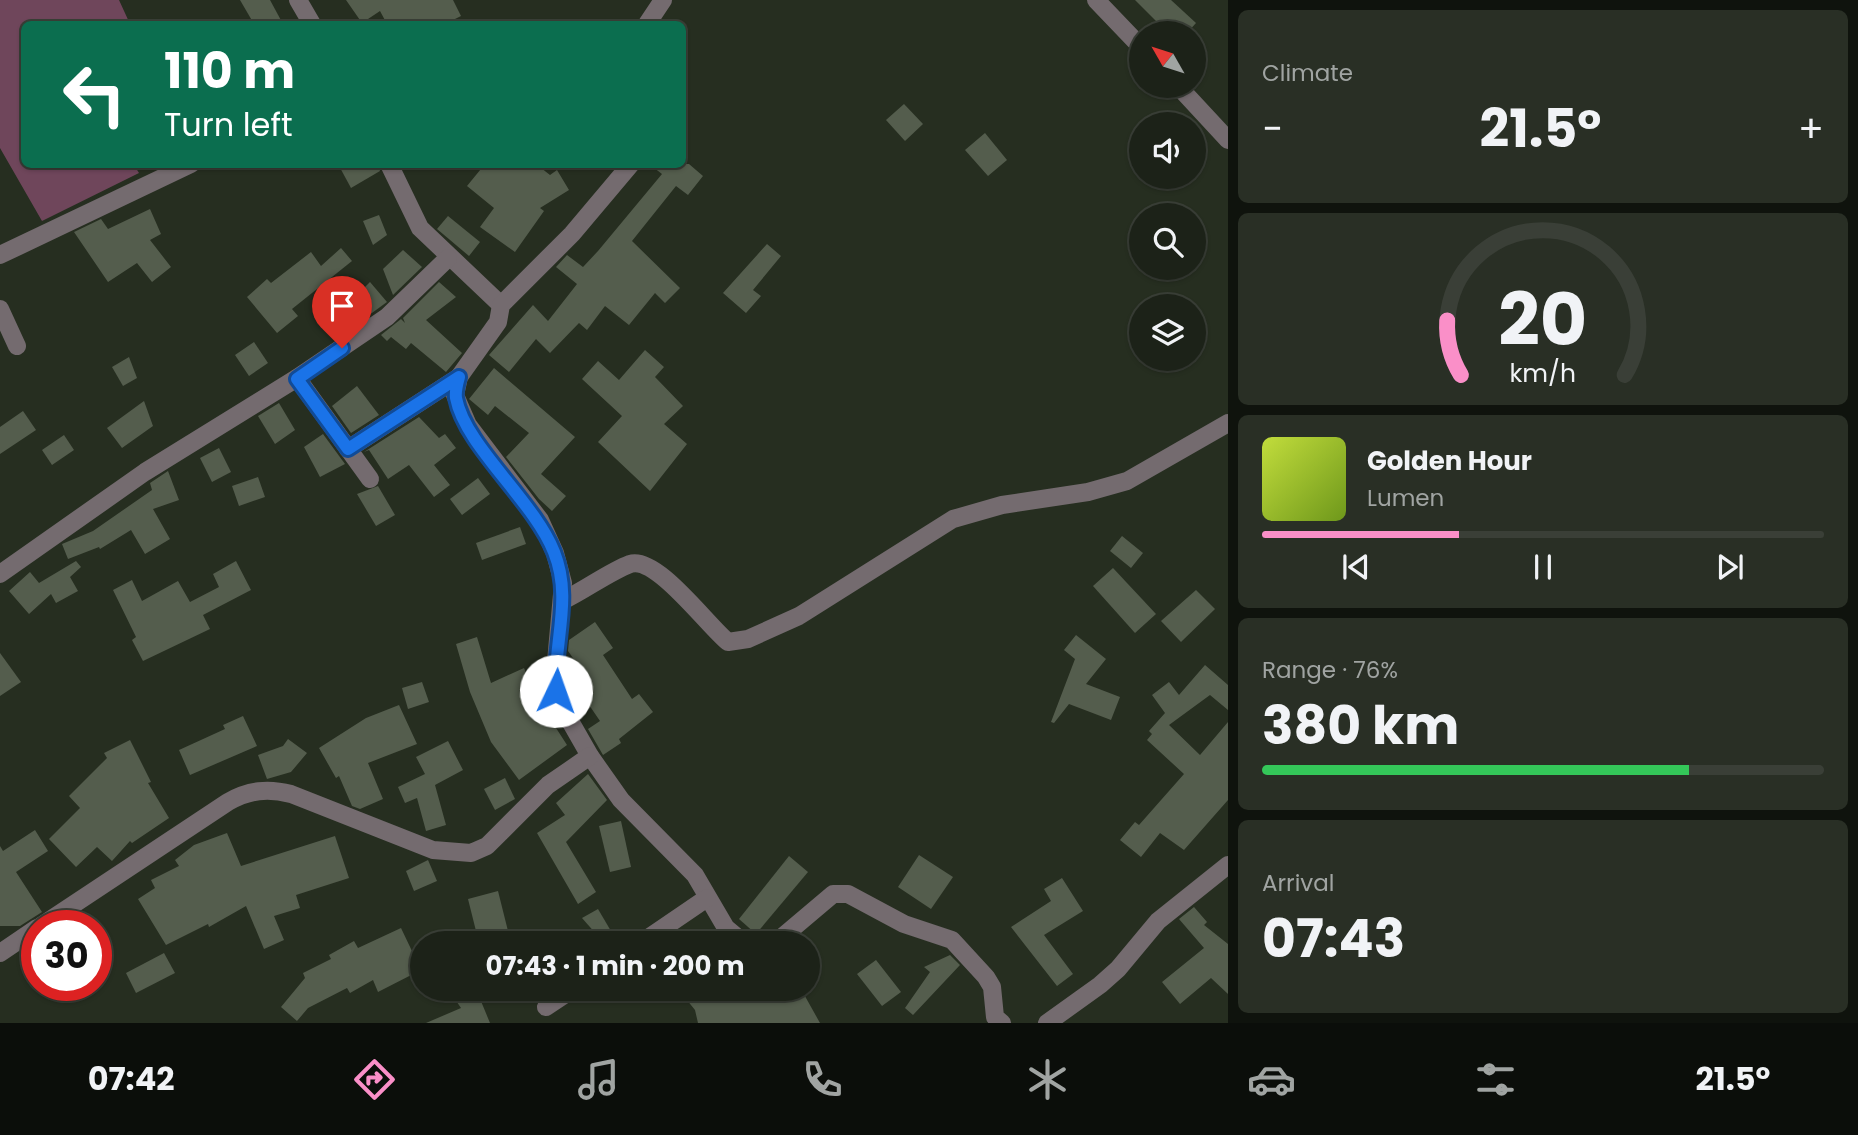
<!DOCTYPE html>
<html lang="en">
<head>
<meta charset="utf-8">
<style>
  :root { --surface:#1c2218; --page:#292f25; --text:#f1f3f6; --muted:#a0a4a2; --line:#3a3f37; --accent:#fa8fc8 }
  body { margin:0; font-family:Poppins,sans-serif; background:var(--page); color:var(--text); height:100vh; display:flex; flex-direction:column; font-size:26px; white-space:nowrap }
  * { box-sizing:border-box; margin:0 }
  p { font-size:23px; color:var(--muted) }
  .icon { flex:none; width:38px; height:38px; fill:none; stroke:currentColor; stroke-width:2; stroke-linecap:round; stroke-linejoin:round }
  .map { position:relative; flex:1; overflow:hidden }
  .details { display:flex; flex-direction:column; gap:10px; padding:10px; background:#0f130d; width:630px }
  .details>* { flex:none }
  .top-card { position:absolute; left:21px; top:21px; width:665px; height:147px; border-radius:10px; box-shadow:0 2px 5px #0004,0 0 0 2px var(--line); background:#0b6e4f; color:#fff; overflow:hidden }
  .needle { width:46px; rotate:309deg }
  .controls { position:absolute; left:1129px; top:21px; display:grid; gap:14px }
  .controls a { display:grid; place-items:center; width:77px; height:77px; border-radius:50%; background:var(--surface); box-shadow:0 2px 5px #0004,0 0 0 2px var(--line); font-size:35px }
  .speed { position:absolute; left:21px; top:910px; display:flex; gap:14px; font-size:35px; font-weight:700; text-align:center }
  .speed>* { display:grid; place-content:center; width:91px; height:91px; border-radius:50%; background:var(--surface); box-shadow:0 2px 5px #0004,0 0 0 2px var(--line); line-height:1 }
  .speed .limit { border:10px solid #d22; background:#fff; color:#111 }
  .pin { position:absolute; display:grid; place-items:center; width:60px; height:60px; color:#fff; margin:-72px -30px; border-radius:50% 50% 50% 0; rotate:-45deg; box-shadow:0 0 7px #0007 }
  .pin .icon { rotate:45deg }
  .me { position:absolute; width:77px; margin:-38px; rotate:3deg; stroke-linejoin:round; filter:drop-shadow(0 0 5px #0008) }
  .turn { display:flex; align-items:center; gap:24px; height:147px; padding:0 28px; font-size:32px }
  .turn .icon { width:91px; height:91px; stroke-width:2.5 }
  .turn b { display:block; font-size:49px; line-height:60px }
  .big { font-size:52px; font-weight:700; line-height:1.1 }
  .details .tile { flex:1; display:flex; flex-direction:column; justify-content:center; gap:10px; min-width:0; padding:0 24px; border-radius:10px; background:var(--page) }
  .details .dial { align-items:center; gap:0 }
  .dial svg { height:182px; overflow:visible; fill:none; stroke:var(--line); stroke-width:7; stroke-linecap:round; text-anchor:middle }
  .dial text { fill:var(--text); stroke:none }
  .song { display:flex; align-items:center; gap:21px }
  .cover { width:84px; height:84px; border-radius:10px; background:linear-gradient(135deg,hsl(70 70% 55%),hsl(80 70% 35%)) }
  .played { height:7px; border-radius:4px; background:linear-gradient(90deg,var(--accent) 35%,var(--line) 35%) }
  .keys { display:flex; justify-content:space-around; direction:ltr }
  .heat { display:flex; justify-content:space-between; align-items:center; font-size:38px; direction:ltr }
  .charge { height:10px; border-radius:5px; background:linear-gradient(90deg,#34c759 76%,var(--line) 0) }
  .trip { position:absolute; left:410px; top:931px; width:410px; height:70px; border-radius:35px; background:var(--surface); box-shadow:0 2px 5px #0004,0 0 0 2px var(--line); font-weight:700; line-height:70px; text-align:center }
  .menu { display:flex; height:112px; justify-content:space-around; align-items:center; background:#0b0e0a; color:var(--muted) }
  .menu .icon { width:49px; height:49px }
  .menu .on { color:var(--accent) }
  .menu b { font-size:32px; color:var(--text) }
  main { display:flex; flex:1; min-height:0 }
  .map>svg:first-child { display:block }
  .green { fill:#6f465b }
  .building { fill:#545d4d }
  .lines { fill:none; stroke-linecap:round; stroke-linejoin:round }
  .minor { stroke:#746b6f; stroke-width:18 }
  .route-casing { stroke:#114b97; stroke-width:18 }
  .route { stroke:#1a73e8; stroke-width:12 }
</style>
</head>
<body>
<main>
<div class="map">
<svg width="1228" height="1023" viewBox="0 0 1228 1023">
  <rect width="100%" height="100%" fill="#262e20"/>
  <!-- green -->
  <polygon class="green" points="0,0 119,0 130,24 24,24 24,164 134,165 139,173 42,221 0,148"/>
  <!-- building -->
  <g class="building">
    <polygon points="240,0 270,0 283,24 254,24"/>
    <polygon points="346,0 453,0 461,16 445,24 387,24 380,11 362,23"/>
    <polygon points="1135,0 1171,0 1196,23 1187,33 1168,33"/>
    <polygon points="904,104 923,124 905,141 886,120"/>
    <polygon points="985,133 1007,160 988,176 965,150"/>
    <polygon points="338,164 378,164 380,171 351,188"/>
    <polygon points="485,164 536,164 550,175 557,170 569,190 540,208 544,211 515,252 480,227 494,208 467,186"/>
    <polygon points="649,164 689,164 703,176 688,195 676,186 632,241 680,288 665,303 655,293 629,325 605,306 587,330 579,323 550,353 536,339 509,372 489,355 533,305 548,321 577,284 556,267 567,255 583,267 598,251 662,174"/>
    <polygon points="150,209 161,234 150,240 171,267 152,282 137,263 108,282 74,232 101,219 108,229"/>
    <polygon points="379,215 387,235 373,245 363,221"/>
    <polygon points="448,216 480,242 469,256 437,229"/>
    <polygon points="767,244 781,256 753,290 761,296 746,313 723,293"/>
    <polygon points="341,248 352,261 292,309 298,316 277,333 247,297 267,279 271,283 311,252 321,266"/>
    <polygon points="403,250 422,267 393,295 383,269"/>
    <polygon points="370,282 387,302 365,318 350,302"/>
    <polygon points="439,282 456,297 426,320 462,353 446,372 411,343 406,349 391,337 387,341 381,335 401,319 405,323 403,318"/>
    <polygon points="254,342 268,363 249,376 235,355"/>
    <polygon points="645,350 664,367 655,377 683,406 664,424 687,444 650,491 598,442 622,416 582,379 598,361 619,380"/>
    <polygon points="129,357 137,378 123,386 112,367"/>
    <polygon points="494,368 575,437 541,474 566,496 552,511 539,499 506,457 529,433 495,406 488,415 469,399"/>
    <polygon points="357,386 379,415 351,433 332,406"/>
    <polygon points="144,401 153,426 122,448 107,428"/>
    <polygon points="279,403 295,430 275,444 258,416"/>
    <polygon points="23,411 36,430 0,454 0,427"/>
    <polygon points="419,417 439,438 445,434 456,448 434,465 450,485 434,497 409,465 388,479 369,450 364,452"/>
    <polygon points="323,434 345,464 320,477 304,447"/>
    <polygon points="64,435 74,450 52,465 42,450"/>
    <polygon points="219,448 231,472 212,482 200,458"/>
    <polygon points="168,471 179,500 153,509 170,539 145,554 131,530 100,549 99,547 68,559 62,544 93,531 152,490 150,483"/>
    <polygon points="258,477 265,497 239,506 232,486"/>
    <polygon points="478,478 490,494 462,515 450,499"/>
    <polygon points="378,486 395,515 376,526 357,494"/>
    <polygon points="520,527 526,544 482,560 476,543"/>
    <polygon points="1122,536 1143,553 1131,568 1110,551"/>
    <polygon points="76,561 81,567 70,577 78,591 56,603 51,594 29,614 9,591 30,572 39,583"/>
    <polygon points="236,561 251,590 203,615 210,629 143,661 132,640 136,637 113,590 132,580 142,601 178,581 190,602 219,587 213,574"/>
    <polygon points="1113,568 1156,614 1135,633 1093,586"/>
    <polygon points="1196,590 1215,609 1181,642 1161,621"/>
    <polygon points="595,622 613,648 603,655 632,699 639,694 653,712 619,739 621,743 603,755 588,729 600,721 574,683 585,675 568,651 569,640"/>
    <polygon points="1076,635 1106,659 1086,684 1120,697 1111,720 1069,704 1054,723 1051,722 1075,659 1064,650"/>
    <polygon points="477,637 491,683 524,668 538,700 567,745 519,780 491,742 470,692 456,644"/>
    <polygon points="0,653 21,682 0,696"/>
    <polygon points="1205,665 1228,685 1228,710 1210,695 1169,725 1200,755 1228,722 1228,800 1184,850 1160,833 1141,857 1120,840 1135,822 1139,825 1184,774 1147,740 1152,734 1149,731 1165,713 1152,695 1169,682 1179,695"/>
    <polygon points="422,682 429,702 408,709 402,688"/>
    <polygon points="399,705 417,744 368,763 383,799 360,809 352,806 339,776 336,778 319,748 366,718"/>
    <polygon points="243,716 257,746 190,775 179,750 225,729 223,725"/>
    <polygon points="288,739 307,753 291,772 267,779 258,755 283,746"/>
    <polygon points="130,740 151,782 148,783 169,818 132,843 130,841 112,861 97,847 76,867 49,839 80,808 69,796 107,758 104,753"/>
    <polygon points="448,741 463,770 435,785 446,825 426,831 417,798 405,803 398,787 425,774 416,757"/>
    <polygon points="588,774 607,800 566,842 596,892 578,904 537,833 565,815 556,803"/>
    <polygon points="505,778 515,799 495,810 484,789"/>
    <polygon points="621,821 631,867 610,872 599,826"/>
    <polygon points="35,830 48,851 16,872 42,912 20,926 0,926 0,846 3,851"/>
    <polygon points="227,833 241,866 335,836 349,878 296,895 300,908 274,916 284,940 264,949 246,906 209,927 208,924 166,945 138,899 155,888 151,880 179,866 175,860 194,845"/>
    <polygon points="919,855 953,877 931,909 898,887"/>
    <polygon points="789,856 808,872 756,934 739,919"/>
    <polygon points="428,860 437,881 414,891 406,871"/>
    <polygon points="1062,878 1083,911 1044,935 1073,974 1057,986 1011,927 1051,901 1044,889"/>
    <polygon points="498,891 508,931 478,939 468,899"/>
    <polygon points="1194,907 1207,922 1204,925 1228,944 1228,994 1211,978 1180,1004 1162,982 1204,948 1179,919"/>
    <polygon points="598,909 618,943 604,943 582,918"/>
    <polygon points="401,928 421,970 378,992 373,980 350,993 347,988 308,1008 297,1021 281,1007 305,978 303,973 331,959 329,955 354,941 358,948"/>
    <polygon points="164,953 175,973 136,993 126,973"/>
    <polygon points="950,955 960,965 913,1015 905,1008 930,972 924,967"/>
    <polygon points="876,960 901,992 882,1006 857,974"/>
    <polygon points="448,989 476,989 490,1023 426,1023 461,1008"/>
    <polygon points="678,989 801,989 820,1023 698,1023 695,1010"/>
  </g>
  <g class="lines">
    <!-- minor -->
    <g class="minor">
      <polyline points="298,0 312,24"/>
      <polyline points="1096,0 1141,47"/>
      <polyline points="647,24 663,0"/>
      <polyline points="1178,86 1228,140"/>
      <polyline points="389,164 420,228 501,305"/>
      <polyline points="631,164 572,234 501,305 498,322 459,377 455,395 468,425 540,520 555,553 563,583 555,673 556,691 562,707 590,756 621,800 695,875 726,928 744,943"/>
      <polyline points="0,255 191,164"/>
      <polyline points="0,309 17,346"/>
      <polyline points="297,378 370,479"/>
      <polyline points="348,449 459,377"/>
      <polyline points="0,574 145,472 297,378 387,317 448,258"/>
      <path d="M564 600C585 590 609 572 630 564 656 555 707 625 728 642L748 639 799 616 953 519 1002 505 1088 492 1127 481 1228 423"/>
      <path d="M41 926 228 802C249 790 268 788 291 794L433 850 471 853 487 846 548 785 590 756"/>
      <polyline points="641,943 707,898"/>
      <polyline points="775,943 833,894 848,894 904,924 952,940 986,977 992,987 995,1017 1002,1023"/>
      <polyline points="0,953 37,928"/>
      <polyline points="546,1007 573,989"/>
      <polyline points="1047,1023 1100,985 1118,969 1158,921 1228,865"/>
    </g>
  </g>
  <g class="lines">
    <!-- route casing -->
    <g class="route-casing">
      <path id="route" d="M342 348 297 379 348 449 459 377C457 384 455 391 456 398 465 446 534 501 554 552 573 599 553 643 556 691"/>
    </g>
    <!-- route -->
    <use href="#route" class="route"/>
  </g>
</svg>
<div class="controls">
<a><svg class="needle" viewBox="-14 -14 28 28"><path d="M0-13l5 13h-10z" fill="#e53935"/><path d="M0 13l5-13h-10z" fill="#a0a4a2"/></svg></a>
<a><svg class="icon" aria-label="sound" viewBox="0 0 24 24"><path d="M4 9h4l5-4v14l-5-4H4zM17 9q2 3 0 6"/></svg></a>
<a><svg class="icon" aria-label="search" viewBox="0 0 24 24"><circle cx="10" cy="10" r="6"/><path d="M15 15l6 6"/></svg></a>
<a><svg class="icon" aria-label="layers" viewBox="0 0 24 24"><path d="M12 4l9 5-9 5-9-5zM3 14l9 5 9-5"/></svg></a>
</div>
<div class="speed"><div class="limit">30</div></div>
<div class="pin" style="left:342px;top:348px;background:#d93025"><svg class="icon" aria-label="arrive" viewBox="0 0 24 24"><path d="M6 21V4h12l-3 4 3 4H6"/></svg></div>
<svg class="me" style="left:556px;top:691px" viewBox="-20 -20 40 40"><circle r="19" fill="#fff"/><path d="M0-13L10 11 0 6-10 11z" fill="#1a73e8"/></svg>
<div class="trip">07:43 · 1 min · 200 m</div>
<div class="top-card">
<div class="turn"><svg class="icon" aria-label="left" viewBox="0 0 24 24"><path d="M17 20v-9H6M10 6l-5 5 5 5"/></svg><div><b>110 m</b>Turn left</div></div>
</div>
</div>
<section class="details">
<div class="tile"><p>Climate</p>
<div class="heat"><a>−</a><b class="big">21.5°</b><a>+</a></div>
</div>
<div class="tile dial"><svg viewBox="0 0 100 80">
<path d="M14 69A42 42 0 1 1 86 69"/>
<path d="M14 69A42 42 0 0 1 8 45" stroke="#fa8fc8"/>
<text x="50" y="56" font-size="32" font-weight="700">20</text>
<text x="50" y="72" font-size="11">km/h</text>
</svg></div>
<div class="tile">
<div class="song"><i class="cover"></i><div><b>Golden Hour</b><p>Lumen</p></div></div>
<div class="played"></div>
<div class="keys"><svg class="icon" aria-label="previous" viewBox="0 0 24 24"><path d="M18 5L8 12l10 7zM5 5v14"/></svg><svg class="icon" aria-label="pause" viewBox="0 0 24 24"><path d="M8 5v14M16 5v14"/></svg><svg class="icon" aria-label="next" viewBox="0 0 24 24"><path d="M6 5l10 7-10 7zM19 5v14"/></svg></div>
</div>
<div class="tile"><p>Range · 76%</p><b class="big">380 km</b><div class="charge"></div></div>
<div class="tile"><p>Arrival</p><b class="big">07:43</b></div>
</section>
</main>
<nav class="menu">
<b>07:42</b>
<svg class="icon on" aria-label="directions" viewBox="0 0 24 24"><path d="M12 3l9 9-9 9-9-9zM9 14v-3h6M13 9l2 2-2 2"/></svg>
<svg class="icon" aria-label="music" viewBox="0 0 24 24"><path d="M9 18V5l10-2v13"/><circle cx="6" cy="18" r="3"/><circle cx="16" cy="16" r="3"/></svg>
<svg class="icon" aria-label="phone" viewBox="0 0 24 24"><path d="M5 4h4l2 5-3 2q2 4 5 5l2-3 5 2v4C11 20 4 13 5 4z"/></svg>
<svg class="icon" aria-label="climate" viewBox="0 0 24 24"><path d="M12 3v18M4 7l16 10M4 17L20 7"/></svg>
<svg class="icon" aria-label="car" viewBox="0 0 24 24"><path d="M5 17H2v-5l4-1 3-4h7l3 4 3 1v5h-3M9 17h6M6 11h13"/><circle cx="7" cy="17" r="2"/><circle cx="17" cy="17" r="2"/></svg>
<svg class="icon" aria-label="filters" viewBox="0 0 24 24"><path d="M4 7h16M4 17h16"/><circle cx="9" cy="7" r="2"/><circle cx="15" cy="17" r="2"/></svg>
<b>21.5°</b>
</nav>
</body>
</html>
